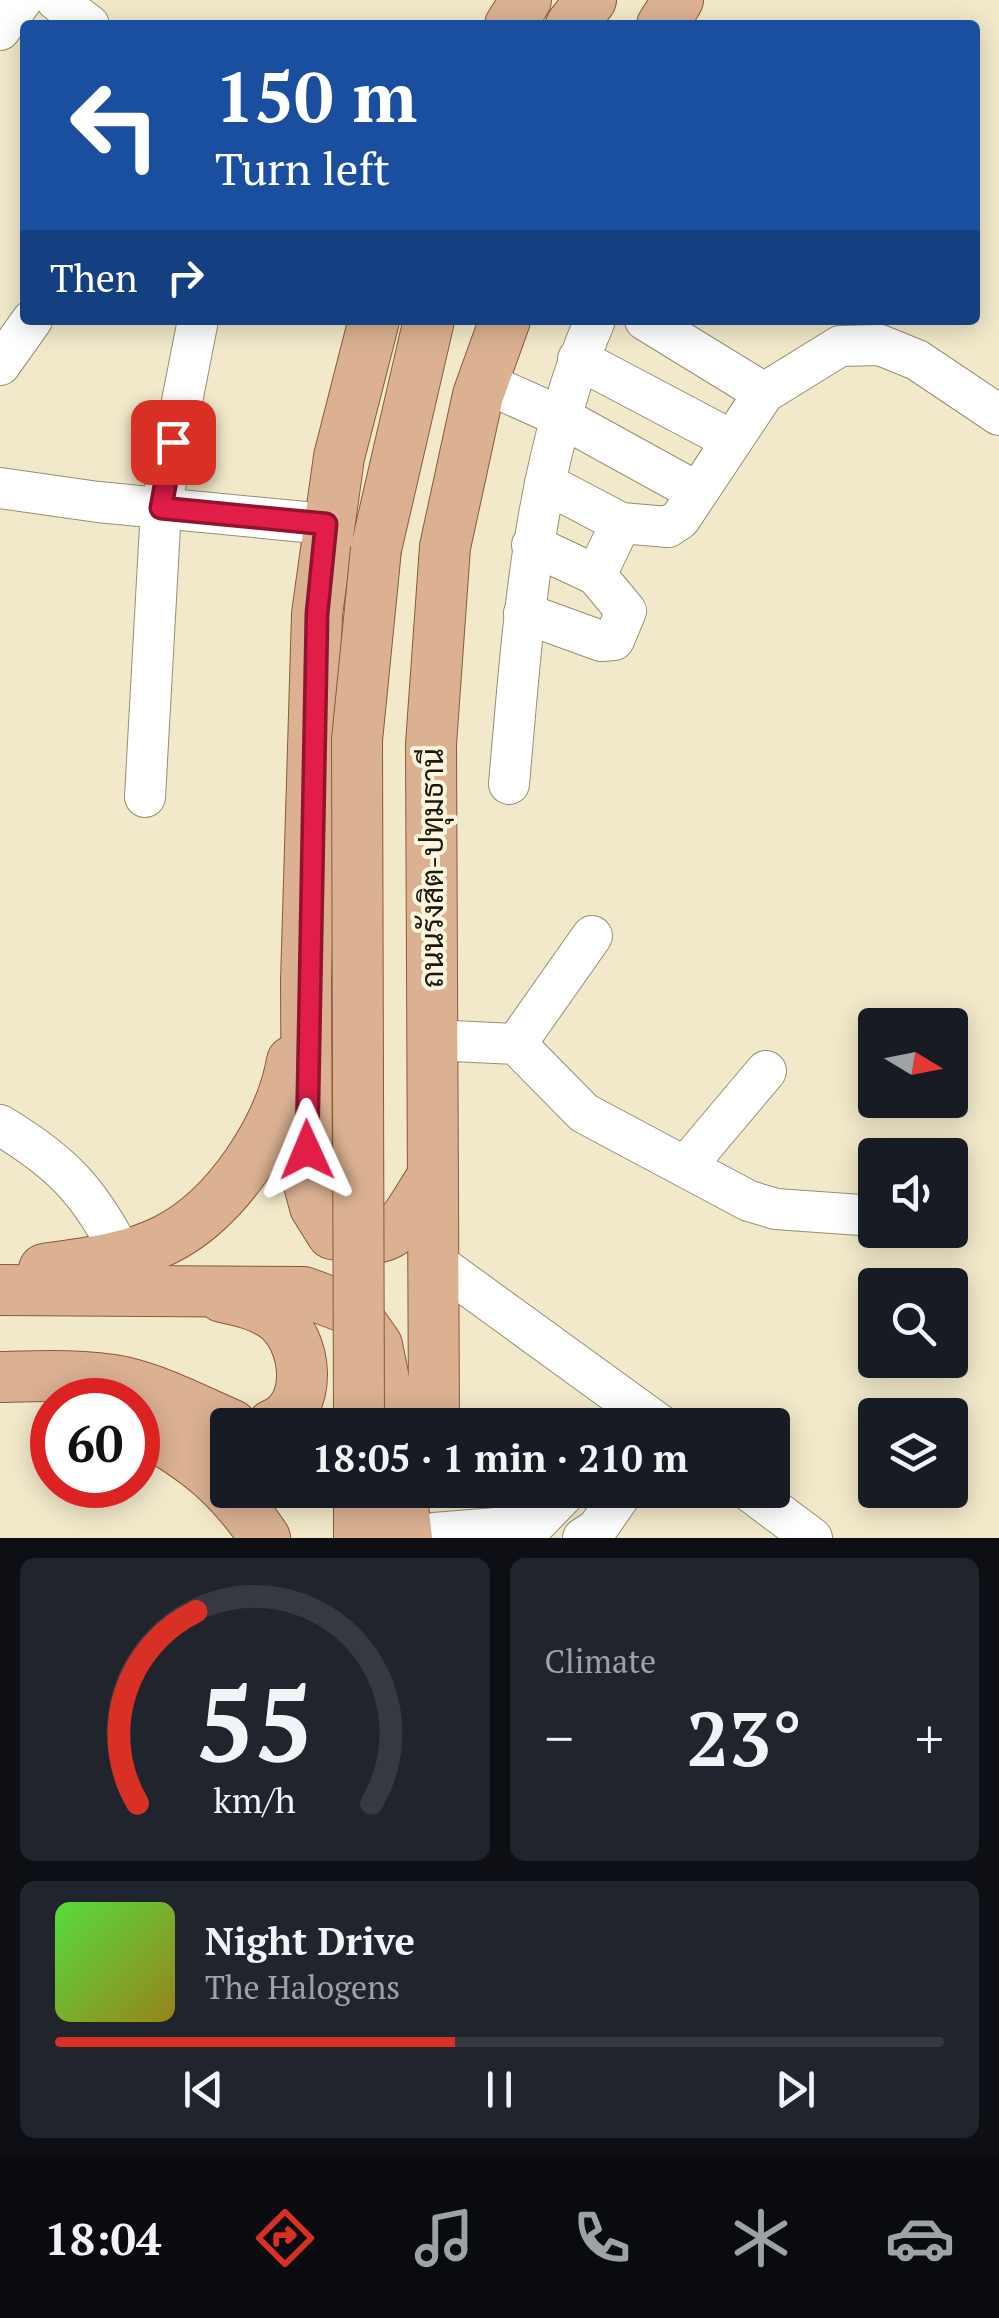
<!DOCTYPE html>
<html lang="en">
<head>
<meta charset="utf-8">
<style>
  :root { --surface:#171b24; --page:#20242c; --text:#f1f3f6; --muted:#9ea1a6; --line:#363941; --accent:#d93025 }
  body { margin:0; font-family:"PT Serif",Sarabun,serif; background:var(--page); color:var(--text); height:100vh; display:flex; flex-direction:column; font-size:38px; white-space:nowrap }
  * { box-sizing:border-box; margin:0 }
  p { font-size:32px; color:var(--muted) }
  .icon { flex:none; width:55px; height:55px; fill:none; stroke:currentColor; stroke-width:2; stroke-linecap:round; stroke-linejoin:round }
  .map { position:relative; height:1538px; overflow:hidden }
  .sheet { display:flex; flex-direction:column; gap:20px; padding:20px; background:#0d0f14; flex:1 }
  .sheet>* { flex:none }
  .guide { position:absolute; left:20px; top:20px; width:960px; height:305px; border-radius:10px; box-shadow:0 5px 25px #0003; background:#1a4fa0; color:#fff; overflow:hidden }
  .needle { width:65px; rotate:100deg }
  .buttons { position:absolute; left:858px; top:1008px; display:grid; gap:20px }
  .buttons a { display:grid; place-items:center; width:110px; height:110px; border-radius:10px; background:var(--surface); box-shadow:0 5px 25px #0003; font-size:50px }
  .speed { position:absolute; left:30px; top:1378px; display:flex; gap:20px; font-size:50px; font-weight:700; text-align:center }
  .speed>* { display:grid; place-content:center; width:130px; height:130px; border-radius:50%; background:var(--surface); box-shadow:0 5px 25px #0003; line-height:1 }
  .speed .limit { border:15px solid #d22; background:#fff; color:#111 }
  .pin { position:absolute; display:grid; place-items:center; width:85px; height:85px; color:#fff; margin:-42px; border-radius:20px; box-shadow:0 5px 15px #0006 }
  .me { position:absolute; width:110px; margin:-55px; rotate:359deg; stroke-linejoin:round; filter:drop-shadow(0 0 8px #0008) }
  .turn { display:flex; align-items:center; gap:35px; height:210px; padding:0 30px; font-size:45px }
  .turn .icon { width:130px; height:130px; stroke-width:2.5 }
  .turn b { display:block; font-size:70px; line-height:85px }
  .then { display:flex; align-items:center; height:95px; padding:0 30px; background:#0003; gap:20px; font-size:38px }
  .big { font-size:75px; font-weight:800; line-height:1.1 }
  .sheet .widget { flex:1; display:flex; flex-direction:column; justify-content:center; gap:15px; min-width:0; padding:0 35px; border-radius:15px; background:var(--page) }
  .sheet .dial { align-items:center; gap:0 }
  .dial svg { height:260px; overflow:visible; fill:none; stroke:var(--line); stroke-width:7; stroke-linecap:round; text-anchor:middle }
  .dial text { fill:var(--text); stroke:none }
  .song { display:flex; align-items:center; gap:30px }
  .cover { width:120px; height:120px; border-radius:15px; background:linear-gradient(135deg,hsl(110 70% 55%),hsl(50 70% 35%)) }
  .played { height:10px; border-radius:5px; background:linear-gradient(90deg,var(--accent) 45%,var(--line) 45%) }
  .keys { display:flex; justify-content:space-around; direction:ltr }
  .heat { display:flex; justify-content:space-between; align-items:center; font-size:55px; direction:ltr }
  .sheet .tiles { flex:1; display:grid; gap:20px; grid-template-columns:1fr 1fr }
  .widget:last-child { grid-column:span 2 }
  .trip { position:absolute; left:210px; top:1408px; width:580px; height:100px; border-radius:10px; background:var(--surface); box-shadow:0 5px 25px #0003; font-weight:800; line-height:100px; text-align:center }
  .tab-bar { display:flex; height:160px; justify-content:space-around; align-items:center; background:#090b0e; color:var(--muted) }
  .tab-bar .icon { width:70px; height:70px }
  .tab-bar .selected { color:var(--accent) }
  .tab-bar b { font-size:45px; color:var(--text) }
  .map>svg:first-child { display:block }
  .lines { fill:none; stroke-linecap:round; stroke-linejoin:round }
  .minor-casing { stroke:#978e72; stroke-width:42 }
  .major-casing { stroke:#885a35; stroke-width:52 }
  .minor { stroke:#fff; stroke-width:40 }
  .major { stroke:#dbb192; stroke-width:50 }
  .major-bridge-casing { stroke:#885a35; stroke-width:52; stroke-linecap:butt }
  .major-bridge { stroke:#dbb192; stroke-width:50 }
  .route-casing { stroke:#92132f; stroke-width:25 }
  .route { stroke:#e11d48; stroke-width:18 }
  .labels { text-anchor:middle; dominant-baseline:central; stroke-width:8; stroke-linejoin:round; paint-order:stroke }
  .street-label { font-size:30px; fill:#1b180d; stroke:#fdf6de }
</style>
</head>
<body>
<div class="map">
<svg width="999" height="1538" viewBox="0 0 999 1538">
  <rect width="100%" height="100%" fill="#f2e9ca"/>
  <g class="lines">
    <!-- minor casing -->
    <g class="minor-casing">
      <g id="minor">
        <polyline points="56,0 89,25"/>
        <polyline points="0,30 22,0"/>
        <polyline points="645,320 764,393"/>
        <polyline points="578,359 731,440"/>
        <polyline points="0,365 32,320"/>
        <polyline points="483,382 559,416 697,492"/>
        <polyline points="545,483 621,523"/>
        <polyline points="0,488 98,502 326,524"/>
        <polyline points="532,545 596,575"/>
        <polyline points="524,613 601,641 614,640 626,611 596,575 621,523 668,527 680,519 764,393 840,346 880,345 917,360 999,415"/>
        <path d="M509 784C523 626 532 467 595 320"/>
        <polyline points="145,797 161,508 198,320"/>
        <polyline points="432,1040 516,1044 584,1113 749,1201 776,1209 875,1216"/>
        <polyline points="516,1044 592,936"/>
        <path d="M0 1125C63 1163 90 1192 123 1257"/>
        <polyline points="686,1166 766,1071"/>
        <polyline points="434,1261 660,1425"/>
        <polyline points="748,1490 812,1538"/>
        <polyline points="434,1533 534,1525 568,1490"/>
        <polyline points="583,1538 597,1529 624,1490"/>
      </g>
    </g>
    <!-- major casing -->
    <g class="major-casing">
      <g id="major">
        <polyline points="510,25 526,0"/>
        <polyline points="571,25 591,0"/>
        <polyline points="662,25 678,0"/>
        <path d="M374 320 339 457 317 614 306 981 307 1177 315 1207 332 1234C399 1249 399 1227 433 1176"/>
        <polyline points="376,549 429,320"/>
        <path d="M44 1269C86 1263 127 1259 165 1240 227 1209 280 1128 292 1061"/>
        <polyline points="0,1290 304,1292 352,1310 377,1345 393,1425"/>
        <path d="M222 1297C241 1301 259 1305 275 1316 308 1340 315 1408 272 1425"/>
        <path d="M0 1377C41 1376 84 1374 124 1382 162 1391 197 1410 232 1425"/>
        <polyline points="434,1425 431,744 445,547 478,395 505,320"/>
        <path d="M138 1426C195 1458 227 1482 265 1538"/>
        <polyline points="359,1490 359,1538"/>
        <polyline points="401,1490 407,1538"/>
      </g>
    </g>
    <!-- minor -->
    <use href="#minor" class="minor"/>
    <!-- major -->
    <use href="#major" class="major"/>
    <!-- major-bridge casing -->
    <g class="major-bridge-casing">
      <polyline id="major-bridge" points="359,1425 357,740 376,549"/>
    </g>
    <!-- major-bridge -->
    <use href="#major-bridge" class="major-bridge"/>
  </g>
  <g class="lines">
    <!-- route casing -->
    <g class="route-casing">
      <polyline id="route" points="173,442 161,508 326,524 317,614 307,1150"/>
    </g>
    <!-- route -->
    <use href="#route" class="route"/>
  </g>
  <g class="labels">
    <!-- street labels -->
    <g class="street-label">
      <text transform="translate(432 868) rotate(-90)">ถนนรังสิต-ปทุมธานี</text>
    </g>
  </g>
</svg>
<div class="buttons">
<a><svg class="needle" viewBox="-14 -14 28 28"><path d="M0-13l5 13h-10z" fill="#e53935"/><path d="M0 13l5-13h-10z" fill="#9ea1a6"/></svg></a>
<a><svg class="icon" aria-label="sound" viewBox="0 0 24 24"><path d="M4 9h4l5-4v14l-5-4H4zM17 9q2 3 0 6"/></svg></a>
<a><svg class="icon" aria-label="search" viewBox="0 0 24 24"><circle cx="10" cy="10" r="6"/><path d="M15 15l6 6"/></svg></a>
<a><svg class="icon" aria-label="layers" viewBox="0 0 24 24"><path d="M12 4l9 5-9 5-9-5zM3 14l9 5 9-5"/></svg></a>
</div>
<div class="speed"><div class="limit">60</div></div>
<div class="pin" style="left:173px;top:442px;background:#d93025"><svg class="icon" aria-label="arrive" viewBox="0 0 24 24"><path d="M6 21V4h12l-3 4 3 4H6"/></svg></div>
<svg class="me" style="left:307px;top:1150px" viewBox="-20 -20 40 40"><path d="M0-17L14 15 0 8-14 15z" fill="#e11d48" stroke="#fff" stroke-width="4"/></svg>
<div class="trip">18:05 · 1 min · 210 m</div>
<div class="guide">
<div class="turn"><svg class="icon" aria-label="left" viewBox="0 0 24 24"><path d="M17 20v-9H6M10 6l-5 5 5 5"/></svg><div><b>150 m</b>Turn left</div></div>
<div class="then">Then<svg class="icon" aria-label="right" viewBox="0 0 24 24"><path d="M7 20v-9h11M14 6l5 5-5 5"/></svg></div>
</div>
</div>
<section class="sheet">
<div class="tiles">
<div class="widget dial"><svg viewBox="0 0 100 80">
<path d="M14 69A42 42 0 1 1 86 69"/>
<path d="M14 69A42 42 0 0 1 32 10" stroke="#d93025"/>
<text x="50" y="56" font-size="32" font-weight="700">55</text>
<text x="50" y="72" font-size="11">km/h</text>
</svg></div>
<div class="widget"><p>Climate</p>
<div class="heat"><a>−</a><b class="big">23°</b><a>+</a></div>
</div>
<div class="widget">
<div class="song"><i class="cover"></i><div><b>Night Drive</b><p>The Halogens</p></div></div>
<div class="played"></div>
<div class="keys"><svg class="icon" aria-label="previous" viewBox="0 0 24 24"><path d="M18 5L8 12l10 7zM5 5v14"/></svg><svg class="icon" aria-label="pause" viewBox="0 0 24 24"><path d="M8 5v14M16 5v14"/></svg><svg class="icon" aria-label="next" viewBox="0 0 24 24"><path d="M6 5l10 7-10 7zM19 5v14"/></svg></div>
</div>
</div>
</section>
<nav class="tab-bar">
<b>18:04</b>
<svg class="icon selected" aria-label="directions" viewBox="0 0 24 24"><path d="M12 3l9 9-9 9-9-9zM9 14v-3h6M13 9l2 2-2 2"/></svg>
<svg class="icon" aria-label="music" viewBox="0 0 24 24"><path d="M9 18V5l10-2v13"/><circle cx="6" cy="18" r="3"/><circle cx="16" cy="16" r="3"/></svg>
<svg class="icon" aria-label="phone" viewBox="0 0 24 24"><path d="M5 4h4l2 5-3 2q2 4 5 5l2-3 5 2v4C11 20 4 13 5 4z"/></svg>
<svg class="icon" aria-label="climate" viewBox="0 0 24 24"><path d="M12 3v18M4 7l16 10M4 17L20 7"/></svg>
<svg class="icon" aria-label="car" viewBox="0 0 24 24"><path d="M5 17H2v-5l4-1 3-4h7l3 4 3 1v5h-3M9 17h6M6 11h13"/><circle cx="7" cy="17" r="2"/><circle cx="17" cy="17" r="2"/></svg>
</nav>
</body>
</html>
